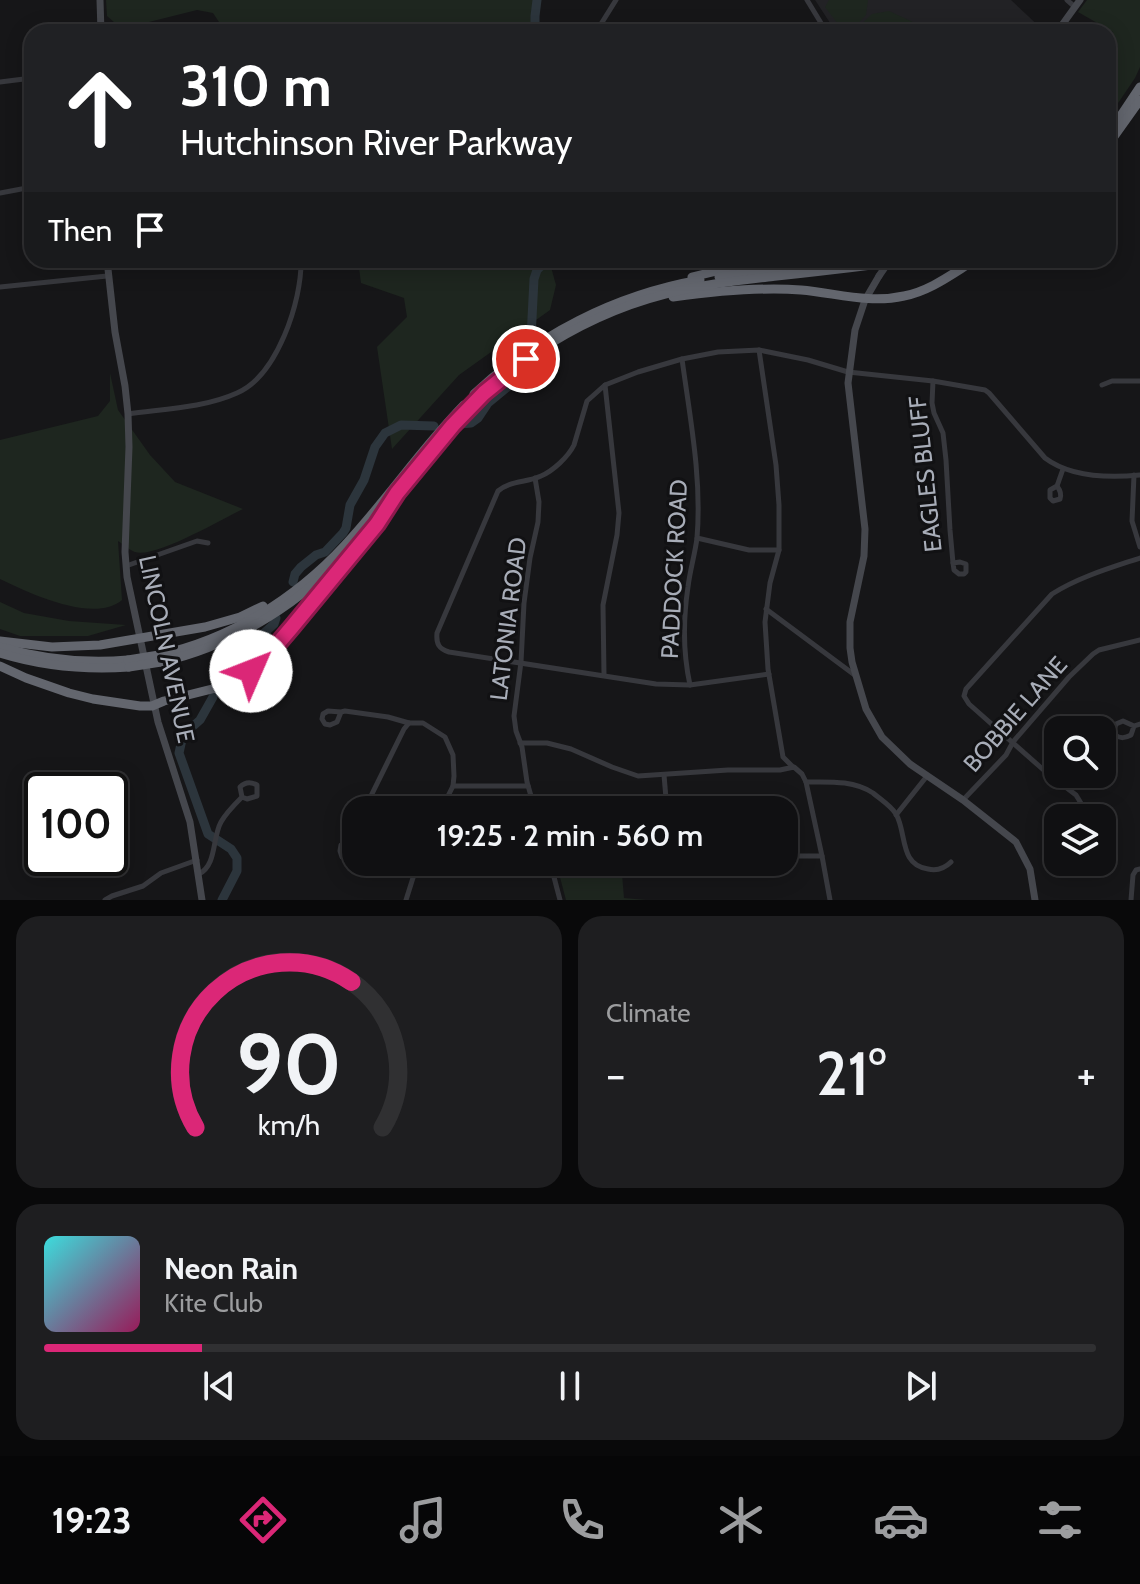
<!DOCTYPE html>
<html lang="en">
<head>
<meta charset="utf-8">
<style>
  :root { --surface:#101012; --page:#1e1e20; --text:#f1f3f6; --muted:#9c9d9f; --line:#303032; --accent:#db2777 }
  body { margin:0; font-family:Cabin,sans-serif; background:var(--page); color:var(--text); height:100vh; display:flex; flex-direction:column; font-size:30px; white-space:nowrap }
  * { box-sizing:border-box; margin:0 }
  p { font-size:26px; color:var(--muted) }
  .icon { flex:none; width:44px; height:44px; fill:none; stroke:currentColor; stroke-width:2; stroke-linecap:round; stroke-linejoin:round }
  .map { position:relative; height:900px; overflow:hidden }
  .side { display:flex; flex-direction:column; gap:16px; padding:16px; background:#09090a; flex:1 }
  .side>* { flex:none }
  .top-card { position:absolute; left:24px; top:24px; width:1092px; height:244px; border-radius:24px; box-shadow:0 4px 20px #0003,0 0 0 2px var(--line); background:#202124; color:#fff; overflow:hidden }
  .buttons { position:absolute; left:1044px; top:716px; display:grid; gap:16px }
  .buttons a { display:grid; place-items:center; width:72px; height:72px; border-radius:16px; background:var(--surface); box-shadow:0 4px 20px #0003,0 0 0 2px var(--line); font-size:40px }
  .speed { position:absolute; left:24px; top:772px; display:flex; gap:16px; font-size:40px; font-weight:700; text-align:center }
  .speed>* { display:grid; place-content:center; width:104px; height:104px; border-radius:50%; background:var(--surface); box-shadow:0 4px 20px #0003,0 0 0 2px var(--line); line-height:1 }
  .speed .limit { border:4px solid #111; border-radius:12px; background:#fff; color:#111 }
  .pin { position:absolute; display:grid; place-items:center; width:68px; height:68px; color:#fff; margin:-34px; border:4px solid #fff; border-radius:50%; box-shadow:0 2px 8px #0007 }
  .me { position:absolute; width:88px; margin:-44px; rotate:46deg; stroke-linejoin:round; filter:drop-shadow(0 0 6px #0008) }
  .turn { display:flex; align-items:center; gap:28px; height:168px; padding:0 24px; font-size:36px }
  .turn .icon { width:104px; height:104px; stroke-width:2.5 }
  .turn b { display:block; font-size:56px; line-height:68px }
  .then { display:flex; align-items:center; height:76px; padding:0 24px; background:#0003; gap:16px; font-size:30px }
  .big { font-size:60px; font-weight:600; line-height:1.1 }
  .side .widget { flex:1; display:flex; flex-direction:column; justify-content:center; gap:12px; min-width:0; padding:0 28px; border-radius:24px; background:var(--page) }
  .side .dial { align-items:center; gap:0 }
  .dial svg { height:208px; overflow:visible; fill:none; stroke:var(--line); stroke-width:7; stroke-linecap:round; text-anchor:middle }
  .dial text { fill:var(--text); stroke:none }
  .song { display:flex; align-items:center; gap:24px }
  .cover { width:96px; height:96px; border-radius:12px; background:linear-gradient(135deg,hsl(180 70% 55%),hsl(330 70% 35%)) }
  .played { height:8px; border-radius:4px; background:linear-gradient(90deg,var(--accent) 15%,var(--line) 15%) }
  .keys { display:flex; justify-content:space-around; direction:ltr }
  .heat { display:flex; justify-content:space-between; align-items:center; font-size:44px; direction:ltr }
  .side .tiles { flex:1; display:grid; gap:16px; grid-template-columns:1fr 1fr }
  .widget:last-child { grid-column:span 2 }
  .trip { position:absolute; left:342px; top:796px; width:456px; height:80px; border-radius:24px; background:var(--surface); box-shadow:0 4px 20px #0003,0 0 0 2px var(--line); font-weight:600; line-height:80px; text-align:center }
  .tabs { display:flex; height:128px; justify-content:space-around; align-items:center; background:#060607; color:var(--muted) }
  .tabs .icon { width:56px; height:56px }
  .tabs .selected { color:var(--accent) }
  .tabs b { font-size:36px; color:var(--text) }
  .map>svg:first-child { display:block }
  .built { fill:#222225 }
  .green { fill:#1e261f }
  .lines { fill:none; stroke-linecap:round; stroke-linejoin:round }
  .river { stroke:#2c353c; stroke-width:9 }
  .street { stroke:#37383d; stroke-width:5 }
  .secondary { stroke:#45474d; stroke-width:7 }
  .highway { stroke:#63666e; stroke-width:9 }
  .secondary-bridge { stroke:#45474d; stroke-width:7 }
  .highway-bridge { stroke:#63666e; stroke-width:9 }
  .route-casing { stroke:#8e194d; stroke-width:20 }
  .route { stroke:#db2777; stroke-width:14 }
  .labels { text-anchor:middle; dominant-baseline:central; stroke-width:6; stroke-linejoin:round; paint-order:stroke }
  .street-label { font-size:24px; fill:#a8adb8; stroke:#111113 }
</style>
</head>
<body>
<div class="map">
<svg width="1140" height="900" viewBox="0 0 1140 900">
  <rect width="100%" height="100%" fill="#161618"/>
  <!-- built -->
  <polygon class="built" points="815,0 1011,0 1045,32 836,32"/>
  <!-- green -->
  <g class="green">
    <polygon points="106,0 534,0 530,32 223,32 221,25 213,13 197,10 129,27 115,23 107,16"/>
    <polygon points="829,0 868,0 866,15 850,32 844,32 825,7"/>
    <polygon points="1087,0 1140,0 1140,67 1135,78 1108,118 1108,39 1113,32 1078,12"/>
    <polygon points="889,11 915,23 909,32 853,32 872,14"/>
    <polygon points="358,260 427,260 428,263 484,260 549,260 556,285 550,310 459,375 392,449 377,347 407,317 404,298 361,283"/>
    <path d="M110 373 118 410 150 455 175 482 243 509C222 519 154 559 135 552 129 550 123 544 118 541L122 600C94 624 29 593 0 579V440L98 416 110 401Z"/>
    <polygon points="0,602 24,613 69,621 126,625 88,636 20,636 0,629"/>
    <polygon points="556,862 621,862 624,898 646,900 566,900"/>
  </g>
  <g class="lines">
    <!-- river -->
    <g class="river">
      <polyline points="535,32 535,16 537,0"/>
      <polyline points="531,338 534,279 537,270 547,260"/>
      <polyline points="460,424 471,423 478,418 488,403 526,372 531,363"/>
      <polyline points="293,582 295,574 301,567 316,555 325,552 343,533 346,528 350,505 364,480 375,447 385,433 401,425 434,426"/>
      <polyline points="218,684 241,654 274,624 276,618"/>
      <polyline points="213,697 200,720 183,735 179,753 208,834 231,849 237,858 237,871 222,900"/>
    </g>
    <!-- street -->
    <g class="street">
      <polyline points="807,0 821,23 824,32"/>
      <polyline points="1067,0 1075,7"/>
      <polyline points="596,32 616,0"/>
      <polyline points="0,82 32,78"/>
      <polyline points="0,193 32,187"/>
      <polyline points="0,287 107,276"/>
      <polyline points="759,350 776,465 779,505 779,550 770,583 765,622 768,669 783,757 793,767"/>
      <path d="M682 359C690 418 702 478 697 538 695 554 690 570 688 587 683 620 683 653 690 685"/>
      <polyline points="933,381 932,403 934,413 943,433 946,460 950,530 953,563"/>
      <polyline points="1102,385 1112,381 1140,381"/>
      <path d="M128 414C163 409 204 408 237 393 277 376 302 301 301 260"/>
      <polyline points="1134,475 1132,521 1140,547"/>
      <polyline points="535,478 539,502 538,522 530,558 524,603 521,662 514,716 516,731 522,747 527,782 535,810"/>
      <path d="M1057 486C1060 490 1062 494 1060 499L1053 501 1050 498V490Z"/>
      <polyline points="1057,486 1063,469"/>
      <polyline points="697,538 749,550 779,550"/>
      <polygon points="960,562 966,564 966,572 964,574 959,574 954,570 953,563"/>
      <polyline points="126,566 197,541 208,543"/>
      <polyline points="766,609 856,676"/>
      <path d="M769 674 690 685 656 684 449 652C439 649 436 644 437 633L498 491C511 480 526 483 541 476 553 471 568 457 574 445L587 401 605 385 638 372 682 359 718 352 759 350 808 360 848 372 933 381 985 390 989 393 1045 458C1070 477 1109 478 1140 475"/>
      <polyline points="604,675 603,605 617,535 619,513 605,385"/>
      <polyline points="341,712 328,711 323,714 322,719 325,724 330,725 337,722 341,712 345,711 388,717 409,723 423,723 445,737 453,755 454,776 453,786 441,810"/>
      <path d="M1134 726 1131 735C1125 738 1121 739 1115 735L1114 730 1116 724 1123 721 1134 726 1140 724"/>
      <path d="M520 743H547L571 749 612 767 638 776 728 770H780L794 767 802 774 806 782C829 782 853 780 873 793 880 799 891 806 896 814 907 833 899 865 928 869 937 871 945 868 951 862"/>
      <polyline points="664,775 667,810"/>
      <polyline points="806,782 822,856 830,900"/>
      <polyline points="453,786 528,786"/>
      <polyline points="963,800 1006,755 1013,742 1069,677 1093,654 1099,650 1140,640"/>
      <polyline points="364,810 404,729 409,723"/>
      <polyline points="896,815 927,776"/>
      <path d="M1090 818 1076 795 1047 773 969 704 964 696 966 689 1052 594C1079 577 1110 568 1140 558"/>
      <polyline points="351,838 353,855 342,857 340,851 341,845 347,844 356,827"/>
      <polyline points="784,856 822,856"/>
      <polyline points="494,862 520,862"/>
      <polyline points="550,862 560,900"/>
      <path d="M199 874C217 865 212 838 221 822 226 813 235 804 242 797L240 787C245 782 250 781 257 785V796L247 799 242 797"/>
      <polyline points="105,900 112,896 143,886 161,873 197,860"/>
      <polyline points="406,900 418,862"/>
      <polyline points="1131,900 1133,875 1136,870 1140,869"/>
    </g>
    <!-- secondary -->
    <g class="secondary">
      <polyline points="100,0 101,32"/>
      <polyline points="1057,32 1080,0"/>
      <polyline points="107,260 115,332 125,386 128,414 129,447 125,552 127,577 158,722 190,822 202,900"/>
      <polyline points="879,276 865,300 855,330 848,383 865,529 864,556 850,622 850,648 852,662 866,709 882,737 910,764 963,800 1016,842 1030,869 1035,900"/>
    </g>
    <!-- highway -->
    <g class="highway">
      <polyline points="1108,135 1140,87"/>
      <polyline points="1108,145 1140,100"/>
      <polyline points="692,277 762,260"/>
      <polyline points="719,277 842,260"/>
      <path d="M673 297C710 292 763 287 801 290 836 293 869 304 904 296 930 291 952 274 975 260"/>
      <path d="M474 394C537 335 615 295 700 280"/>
      <polyline points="0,641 52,647 100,645 205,627 240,617 263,606"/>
      <path d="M0 647C42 659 84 664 128 660"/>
      <path d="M0 653C42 666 85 670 129 667"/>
      <path d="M159 655C231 639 295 599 345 545 387 500 421 449 464 405"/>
      <path d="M161 662C236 645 304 601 355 544 413 479 460 404 534 354 574 327 619 306 666 294 699 285 733 281 768 277 814 272 861 267 906 260"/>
      <polyline points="0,666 26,678 69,693 93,699 140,706 152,706 164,701 216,688 241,677 265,659 348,559"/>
    </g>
    <!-- secondary-bridge -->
    <polyline class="secondary-bridge" points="879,276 890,260"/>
    <!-- highway-bridge -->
    <g class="highway-bridge">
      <polyline points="128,660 159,655"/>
      <polyline points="129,667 161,662"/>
    </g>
  </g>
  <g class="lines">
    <!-- route casing -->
    <g class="route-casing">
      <polyline id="route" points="251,671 269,654 292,627 377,524 397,493 453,425 484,393 526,359"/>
    </g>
    <!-- route -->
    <use href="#route" class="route"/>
  </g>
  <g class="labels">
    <!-- street labels -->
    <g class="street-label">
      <text transform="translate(925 474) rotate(-96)">EAGLES BLUFF</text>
      <text transform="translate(674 569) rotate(-87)">PADDOCK ROAD</text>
      <text transform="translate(508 619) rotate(-83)">LATONIA ROAD</text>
      <text transform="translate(167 649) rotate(78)">LINCOLN AVENUE</text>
      <text transform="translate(1015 714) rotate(-49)">BOBBIE LANE</text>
    </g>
  </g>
</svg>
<div class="buttons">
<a><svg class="icon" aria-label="search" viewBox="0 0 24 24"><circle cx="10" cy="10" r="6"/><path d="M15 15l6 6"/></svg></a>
<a><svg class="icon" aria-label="layers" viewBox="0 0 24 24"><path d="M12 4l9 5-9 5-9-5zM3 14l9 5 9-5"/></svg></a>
</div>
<div class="speed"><div class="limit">100</div></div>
<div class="pin" style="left:526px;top:359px;background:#d93025"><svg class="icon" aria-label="arrive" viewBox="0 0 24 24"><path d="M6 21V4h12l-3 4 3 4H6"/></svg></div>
<svg class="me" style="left:251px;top:671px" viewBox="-20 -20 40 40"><circle r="19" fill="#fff"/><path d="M0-13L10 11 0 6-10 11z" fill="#db2777"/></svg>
<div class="trip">19:25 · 2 min · 560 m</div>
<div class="top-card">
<div class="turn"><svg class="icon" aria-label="ahead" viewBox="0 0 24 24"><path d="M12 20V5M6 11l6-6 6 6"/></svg><div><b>310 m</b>Hutchinson River Parkway</div></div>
<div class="then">Then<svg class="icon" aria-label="arrive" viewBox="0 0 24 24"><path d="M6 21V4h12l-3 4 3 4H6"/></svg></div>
</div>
</div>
<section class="side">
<div class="tiles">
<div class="widget dial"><svg viewBox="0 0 100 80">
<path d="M14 69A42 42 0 1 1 86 69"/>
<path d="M14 69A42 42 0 0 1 74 13" stroke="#db2777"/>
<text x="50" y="56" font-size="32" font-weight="700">90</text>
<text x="50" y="72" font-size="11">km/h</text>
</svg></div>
<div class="widget"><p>Climate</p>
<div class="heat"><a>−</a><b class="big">21°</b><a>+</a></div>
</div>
<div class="widget">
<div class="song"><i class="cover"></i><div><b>Neon Rain</b><p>Kite Club</p></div></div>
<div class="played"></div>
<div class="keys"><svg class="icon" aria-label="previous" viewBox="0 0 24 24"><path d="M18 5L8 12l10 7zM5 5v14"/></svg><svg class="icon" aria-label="pause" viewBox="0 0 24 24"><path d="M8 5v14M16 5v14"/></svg><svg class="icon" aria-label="next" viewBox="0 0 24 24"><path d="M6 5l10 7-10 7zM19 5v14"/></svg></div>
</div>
</div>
</section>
<nav class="tabs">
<b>19:23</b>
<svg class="icon selected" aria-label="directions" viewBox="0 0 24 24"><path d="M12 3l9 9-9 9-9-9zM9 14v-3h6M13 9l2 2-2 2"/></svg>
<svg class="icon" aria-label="music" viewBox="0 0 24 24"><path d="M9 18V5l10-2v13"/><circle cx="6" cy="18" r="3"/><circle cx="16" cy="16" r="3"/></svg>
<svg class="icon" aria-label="phone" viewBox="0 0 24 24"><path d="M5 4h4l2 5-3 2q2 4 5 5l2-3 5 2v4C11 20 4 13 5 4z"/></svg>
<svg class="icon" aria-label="climate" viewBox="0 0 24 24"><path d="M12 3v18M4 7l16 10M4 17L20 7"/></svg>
<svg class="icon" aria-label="car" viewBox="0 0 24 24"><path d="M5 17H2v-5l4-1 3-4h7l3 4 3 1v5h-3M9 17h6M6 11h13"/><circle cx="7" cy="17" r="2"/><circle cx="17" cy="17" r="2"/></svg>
<svg class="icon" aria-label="filters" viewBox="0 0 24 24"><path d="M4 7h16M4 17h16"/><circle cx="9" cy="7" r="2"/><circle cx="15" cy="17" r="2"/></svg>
</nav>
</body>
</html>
